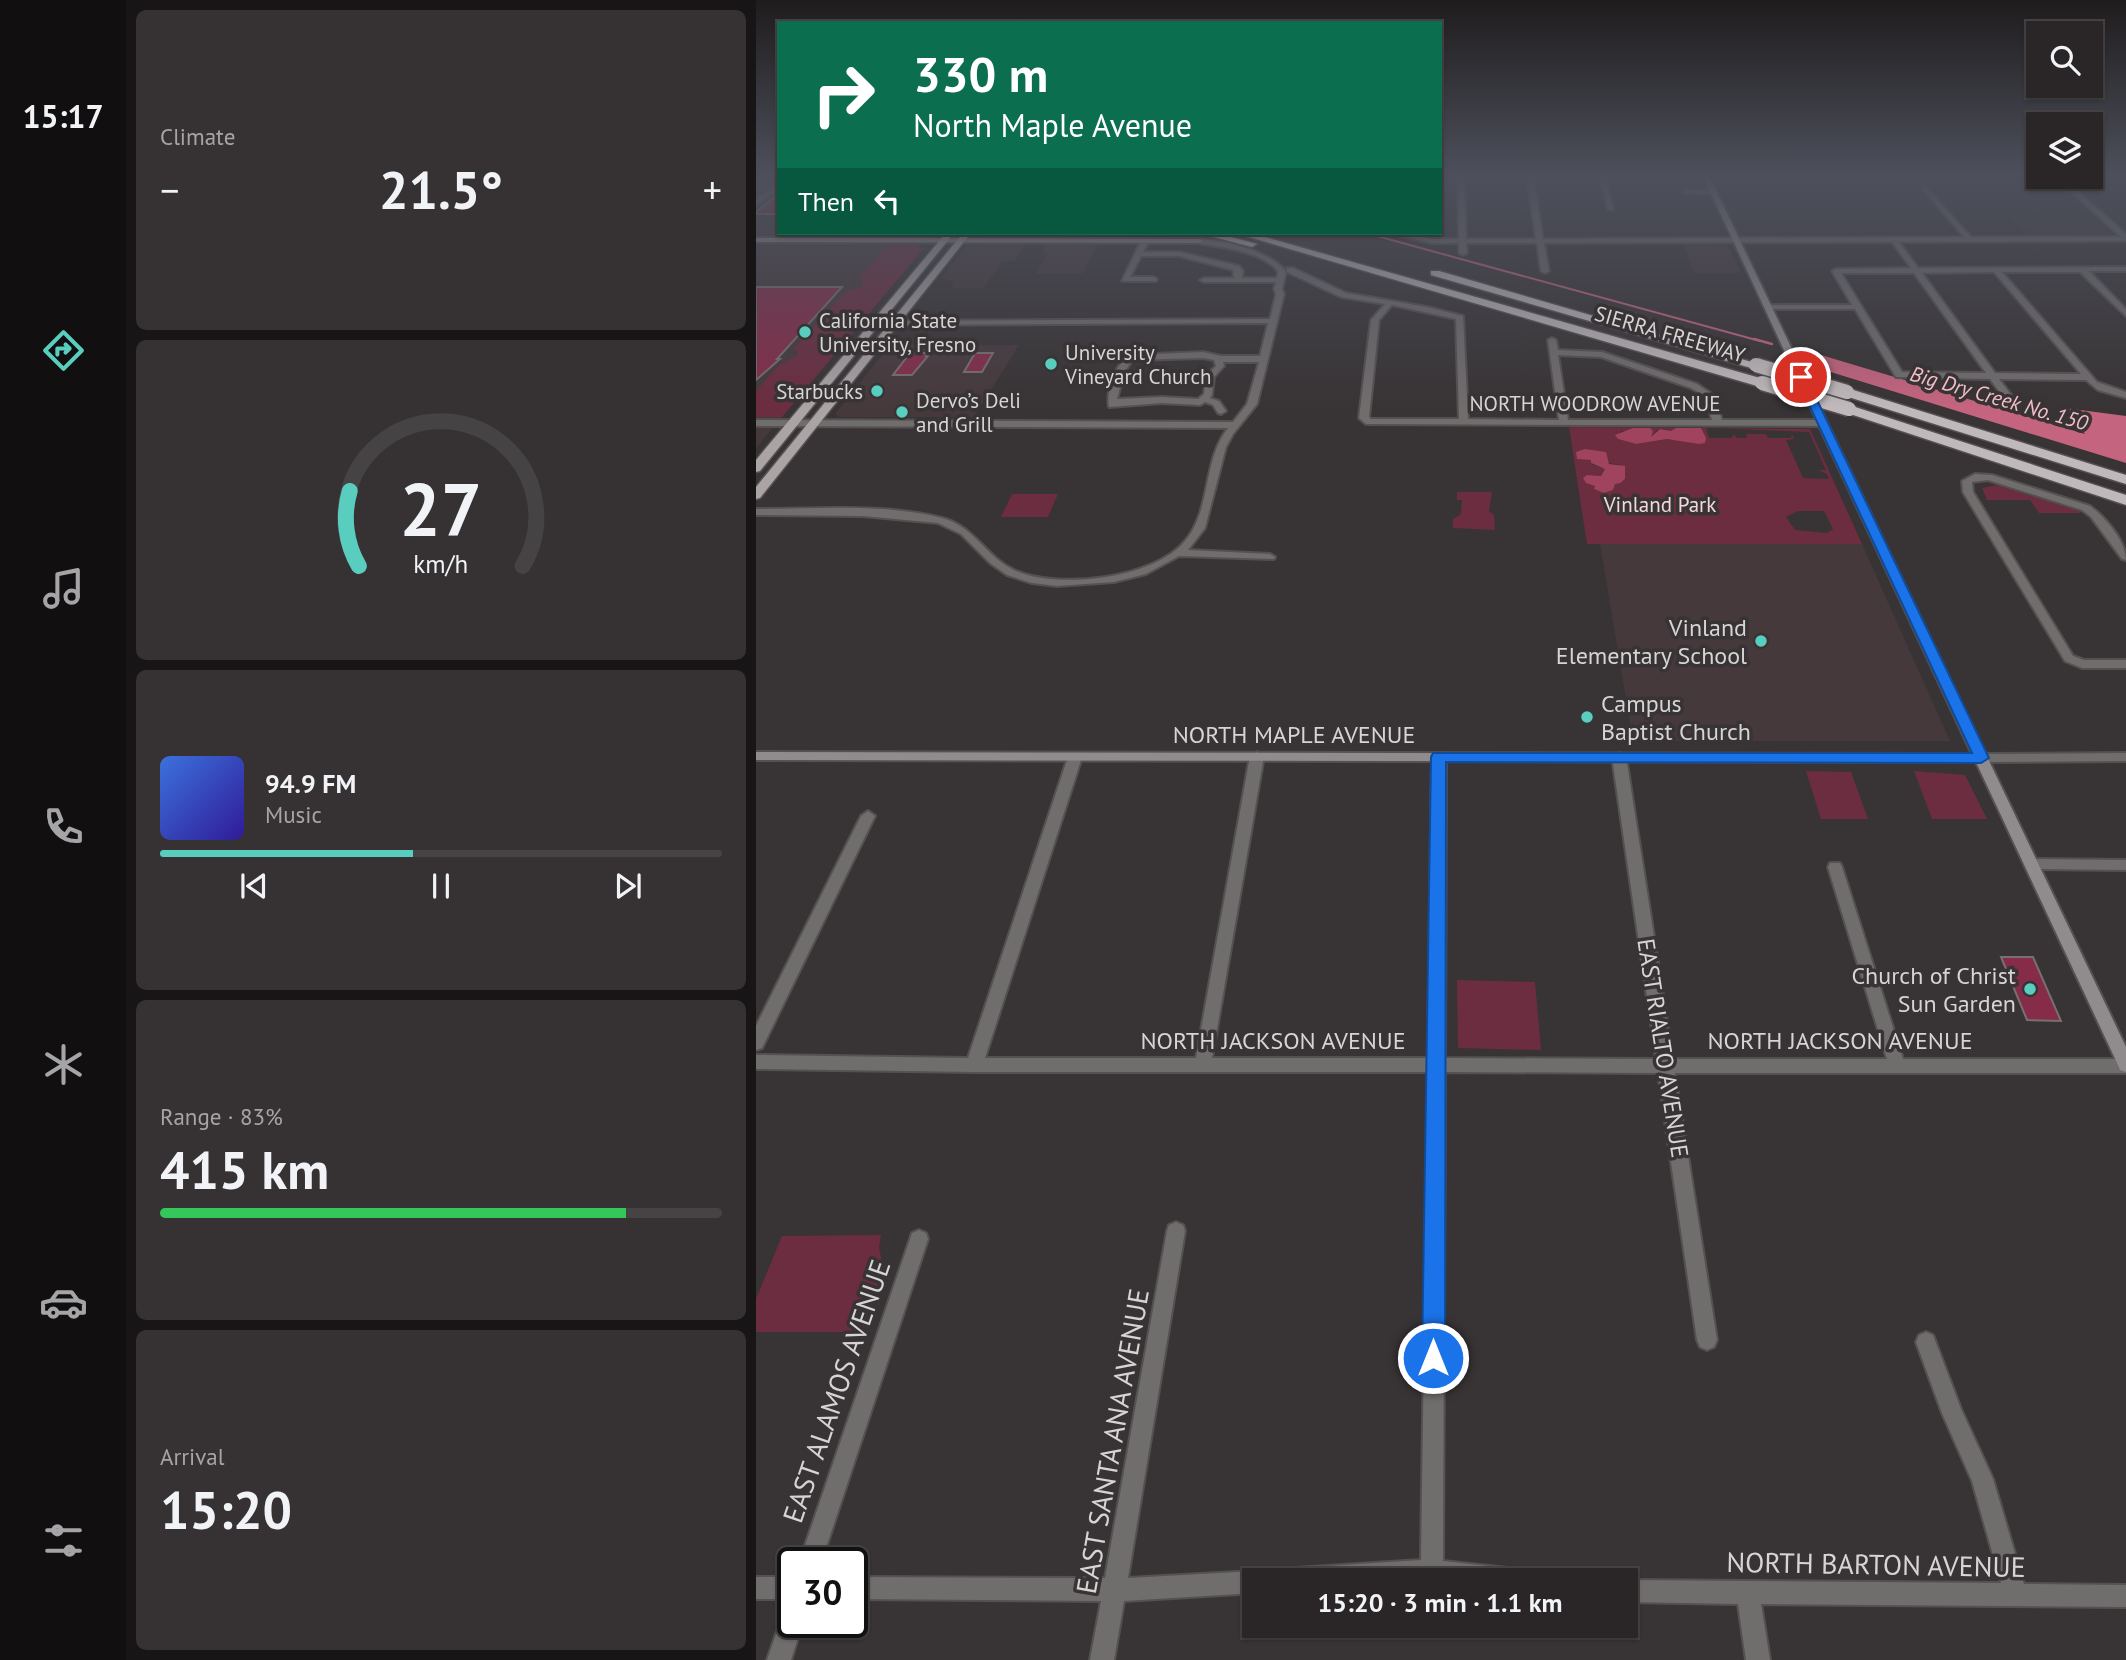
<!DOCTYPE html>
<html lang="en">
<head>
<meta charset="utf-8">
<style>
  :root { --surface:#2a2627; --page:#363233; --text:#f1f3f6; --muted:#a5a5a7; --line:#464344; --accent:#59cebf }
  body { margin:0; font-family:"PT Sans",sans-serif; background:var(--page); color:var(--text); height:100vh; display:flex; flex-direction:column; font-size:26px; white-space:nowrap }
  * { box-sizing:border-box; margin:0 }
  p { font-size:23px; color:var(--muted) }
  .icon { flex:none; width:38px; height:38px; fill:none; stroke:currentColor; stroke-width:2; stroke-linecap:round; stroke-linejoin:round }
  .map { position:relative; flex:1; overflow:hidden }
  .details { display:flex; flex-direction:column; gap:10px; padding:10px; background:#171515; width:630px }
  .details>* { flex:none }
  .top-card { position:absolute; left:21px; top:21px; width:665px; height:214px; border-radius:0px; box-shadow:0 2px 5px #0004,0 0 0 2px var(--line); background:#0b6e4f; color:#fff; overflow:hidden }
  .fabs { position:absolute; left:1270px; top:21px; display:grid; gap:14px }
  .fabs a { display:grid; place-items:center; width:77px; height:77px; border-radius:0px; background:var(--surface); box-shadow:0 2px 5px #0004,0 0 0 2px var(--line); font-size:35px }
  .speed { position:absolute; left:21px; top:1547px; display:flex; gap:14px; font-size:35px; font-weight:700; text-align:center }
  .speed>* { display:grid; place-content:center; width:91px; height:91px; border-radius:50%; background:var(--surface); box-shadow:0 2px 5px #0004,0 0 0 2px var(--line); line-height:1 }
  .speed .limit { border:4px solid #111; border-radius:10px; background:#fff; color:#111 }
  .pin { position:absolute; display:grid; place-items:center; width:60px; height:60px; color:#fff; margin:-30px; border:4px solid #fff; border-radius:50%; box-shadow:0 2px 7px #0007 }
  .me { position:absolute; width:77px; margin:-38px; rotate:0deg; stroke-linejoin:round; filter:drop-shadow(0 0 5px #0008) }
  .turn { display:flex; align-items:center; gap:24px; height:147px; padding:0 21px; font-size:32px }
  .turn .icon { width:91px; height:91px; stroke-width:2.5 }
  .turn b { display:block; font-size:49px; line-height:60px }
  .then { display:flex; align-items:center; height:66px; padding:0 21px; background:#0003; gap:14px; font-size:26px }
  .big { font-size:52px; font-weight:700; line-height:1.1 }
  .details .tile { flex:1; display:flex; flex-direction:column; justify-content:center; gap:10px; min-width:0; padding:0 24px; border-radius:10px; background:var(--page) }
  .details .dial { align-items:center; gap:0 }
  .dial svg { height:182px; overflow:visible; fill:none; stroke:var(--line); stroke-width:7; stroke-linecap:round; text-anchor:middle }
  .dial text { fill:var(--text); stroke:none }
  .song { display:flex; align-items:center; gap:21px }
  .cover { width:84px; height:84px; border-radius:10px; background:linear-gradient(135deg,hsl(220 70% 55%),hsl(250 70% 35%)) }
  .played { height:7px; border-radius:4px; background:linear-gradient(90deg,var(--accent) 45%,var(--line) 45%) }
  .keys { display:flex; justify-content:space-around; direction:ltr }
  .heat { display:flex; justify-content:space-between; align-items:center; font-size:38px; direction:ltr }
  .charge { height:10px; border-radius:5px; background:linear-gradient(90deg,#34c759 83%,var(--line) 0) }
  .trip { position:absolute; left:486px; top:1568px; width:396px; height:70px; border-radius:0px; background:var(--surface); box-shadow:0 2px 5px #0004,0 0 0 2px var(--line); font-weight:700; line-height:70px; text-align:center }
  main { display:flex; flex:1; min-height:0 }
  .menu { display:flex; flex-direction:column; width:126px; justify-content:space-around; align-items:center; background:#110f10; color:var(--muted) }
  .menu .icon { width:49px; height:49px }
  .menu .on { color:var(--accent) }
  .menu b { font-size:32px; color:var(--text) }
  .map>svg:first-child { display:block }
  .built { fill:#46393c }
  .green { fill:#6c2d40; fill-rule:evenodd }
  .forest { fill:#9f435e }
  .water { fill:#c5647f }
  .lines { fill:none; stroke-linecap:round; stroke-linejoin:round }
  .stream-far1 { stroke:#c5647f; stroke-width:2 }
  .stream { stroke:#c5647f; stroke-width:2.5 }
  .building { fill:#862c49; stroke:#767071; stroke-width:2 }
  .street-casing { stroke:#555051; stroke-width:4 }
  .secondary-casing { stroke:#555051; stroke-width:4 }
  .primary-casing { stroke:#555051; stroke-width:3 }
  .highway-casing { stroke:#555051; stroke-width:3 }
  .street { fill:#706d6d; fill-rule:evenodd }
  .secondary { fill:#908c8d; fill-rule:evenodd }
  .primary { fill:#aaa4a5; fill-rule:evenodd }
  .highway { fill:#c0b9bb; fill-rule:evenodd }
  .highway-bridge-casing { stroke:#555051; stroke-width:17; stroke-linecap:butt }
  .highway-bridge { stroke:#c0b9bb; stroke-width:14 }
  .route { fill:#1a73e8; stroke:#114b97; stroke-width:2 }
  .poi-dot { fill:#59cebf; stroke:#383334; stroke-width:2.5 }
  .labels { text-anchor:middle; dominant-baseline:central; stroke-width:7; stroke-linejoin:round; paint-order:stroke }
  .far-poi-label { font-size:21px; fill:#d7d4d5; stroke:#383334; text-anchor:start }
  .far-street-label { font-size:21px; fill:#d7d4d5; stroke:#383334 }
  .far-water-label { font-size:21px; font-style:italic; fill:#f2bec9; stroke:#383334 }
  .far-park-label { font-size:21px; fill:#f2d7dc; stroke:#383334 }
  .poi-label { font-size:24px; fill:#d7d4d5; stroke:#383334; text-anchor:end }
  .street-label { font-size:24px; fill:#d7d4d5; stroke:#383334 }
  .near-street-label { font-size:28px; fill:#d7d4d5; stroke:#383334 }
</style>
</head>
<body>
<main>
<nav class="menu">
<b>15:17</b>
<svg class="icon on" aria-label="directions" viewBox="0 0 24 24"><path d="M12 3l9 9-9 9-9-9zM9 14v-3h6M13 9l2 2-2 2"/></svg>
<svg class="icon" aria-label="music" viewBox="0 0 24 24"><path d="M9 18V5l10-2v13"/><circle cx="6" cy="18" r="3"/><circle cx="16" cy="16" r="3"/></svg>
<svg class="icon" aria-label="phone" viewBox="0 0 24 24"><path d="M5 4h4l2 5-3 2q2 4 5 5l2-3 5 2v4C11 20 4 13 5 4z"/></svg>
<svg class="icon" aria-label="climate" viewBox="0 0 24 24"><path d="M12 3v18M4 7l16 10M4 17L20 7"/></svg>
<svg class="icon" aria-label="car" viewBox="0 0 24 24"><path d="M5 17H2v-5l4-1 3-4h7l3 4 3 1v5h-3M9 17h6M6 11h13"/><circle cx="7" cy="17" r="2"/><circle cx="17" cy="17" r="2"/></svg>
<svg class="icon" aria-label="filters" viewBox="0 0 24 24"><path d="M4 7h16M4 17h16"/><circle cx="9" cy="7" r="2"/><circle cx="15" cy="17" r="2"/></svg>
</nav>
<section class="details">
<div class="tile"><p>Climate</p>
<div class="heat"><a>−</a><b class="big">21.5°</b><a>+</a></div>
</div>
<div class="tile dial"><svg viewBox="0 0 100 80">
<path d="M14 69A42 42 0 1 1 86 69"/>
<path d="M14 69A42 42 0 0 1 10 36" stroke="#59cebf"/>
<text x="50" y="56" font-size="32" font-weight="700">27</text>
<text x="50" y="72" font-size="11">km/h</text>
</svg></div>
<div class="tile">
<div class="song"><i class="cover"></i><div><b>94.9 FM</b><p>Music</p></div></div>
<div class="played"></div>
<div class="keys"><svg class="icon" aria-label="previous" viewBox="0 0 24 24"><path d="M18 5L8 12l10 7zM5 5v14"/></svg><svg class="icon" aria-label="pause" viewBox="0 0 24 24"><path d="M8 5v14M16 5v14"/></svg><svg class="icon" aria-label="next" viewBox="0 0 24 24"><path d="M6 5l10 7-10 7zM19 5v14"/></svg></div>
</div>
<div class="tile"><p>Range · 83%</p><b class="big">415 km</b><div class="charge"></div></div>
<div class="tile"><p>Arrival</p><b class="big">15:20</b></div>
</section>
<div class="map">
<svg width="1370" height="1660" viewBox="0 0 1370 1660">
  <rect width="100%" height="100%" fill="#383334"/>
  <!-- built -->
  <g class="built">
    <polygon points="0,176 23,176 23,233 176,233 170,235 162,247 168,248 0,448"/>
    <polygon points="1253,216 1338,216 1358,234 1273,236"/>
    <polygon points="220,233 428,233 447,237 221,237 218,236"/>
    <polygon points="270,244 259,261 246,261 228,288 195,288 198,282 185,278 211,245"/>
    <polygon points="291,244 342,244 326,274 279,274 292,253 286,253"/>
    <polygon points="927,244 972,246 985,273 938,273"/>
    <polygon points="134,345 263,345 218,417 83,417 79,414"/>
    <polygon points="844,544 1106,544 1194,741 877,741"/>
  </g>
  <!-- green -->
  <g class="green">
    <polygon points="132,245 163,245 162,248 168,248 26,417 0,417 0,391 22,366 42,355 41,350 37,350 89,292 106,286 107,280 102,278"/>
    <path d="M813 427 1054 429 1106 544H831ZM950 428 1053 432 1070 470H1062L1071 474 1073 479 1047 478 1030 440 1038 439 1036 434 1035 438H1012L1010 434H990L991 438H981L977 434 976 438H953ZM908 429 915 431 930 429 933 441 911 439 880 444 862 439 865 431 896 437 901 430ZM836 460 864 465 857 490 848 493 831 475 845 476 849 469 835 464ZM1042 511H1068L1077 529 1071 533 1039 530 1030 517Z"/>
    <polygon points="1241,485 1323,511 1325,513 1283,513 1274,500 1231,500 1226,488"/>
    <polygon points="701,492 736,492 733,511 738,515 739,530 697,528 697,519 705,514 706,500 701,500"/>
    <polygon points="256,494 302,494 292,517 245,517"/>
    <polygon points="1050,771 1095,772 1112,819 1065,819"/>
    <polygon points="1158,771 1209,775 1231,819 1176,819"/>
    <polygon points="701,980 779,982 785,1050 702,1048"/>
    <polygon points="125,1235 123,1248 127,1267 107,1332 0,1332 0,1299 26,1236"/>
  </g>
  <!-- forest -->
  <g class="forest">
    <polygon points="877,428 894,428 897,431 895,437 904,429 915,431 920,428 945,428 950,438 949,443 943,444 911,439 880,444 862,439 859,435"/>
    <polygon points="829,449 850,452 853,464 869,466 869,479 864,483 859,484 857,490 848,493 838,489 839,486 830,483 827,478 831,475 845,476 849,469 835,463 835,460 821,459 820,452"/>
  </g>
  <!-- water -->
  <polygon class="water" points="1045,349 1329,434 1309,408 1370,416 1370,463 1052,365"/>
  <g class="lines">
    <!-- stream-far1 -->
    <polyline class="stream-far1" points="610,233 1004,341"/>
    <!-- stream -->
    <polyline class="stream" points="998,339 1016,344"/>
  </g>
  <!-- building -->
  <g class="building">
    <polygon points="23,194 23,214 0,214 0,212"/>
    <polygon points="0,287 86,287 21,359 24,359 0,380"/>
    <polygon points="154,353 172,353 170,356 172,356 156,375 137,375"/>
    <polygon points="219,353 237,353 226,372 208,372"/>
    <polygon points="1245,957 1277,957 1305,1021 1271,1020"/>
  </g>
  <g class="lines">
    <!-- street casing -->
    <g class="street-casing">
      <g id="street">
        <path d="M702 176H708L710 239H780L771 176H777L787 239 1208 237 1166 188 1168 185 1215 237H1365L1299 177H1305L1370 234V241L1143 242 1162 268 1370 267V271H1333L1370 309V316L1324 272H1246L1341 382 1370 392V398L1342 390 1330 380 1243 379 1262 404 1254 406 1234 379 1140 377 1099 309H1012L1008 307 1012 305H1096L1076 271 1080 269 1155 268 1136 242 788 243 793 271 789 273 785 271 781 243H710L711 253 707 255 703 253V243H675L639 234 638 233H649L675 239H703ZM1238 272 1325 374 1239 373 1166 273ZM1085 273H1158L1230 373 1146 372Z"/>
        <polygon points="843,176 849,176 857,210 852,209"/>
        <polygon points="23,183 23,188 0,205 0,200"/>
        <polygon points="929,190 958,190 961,192 958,194 927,193"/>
        <path d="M386 239 393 241 387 252H423L483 266 487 271 486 278H521L522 272C508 251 464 247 440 243V239C465 239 515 251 530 272L526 289 528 294 501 404 477 434 470 447 449 528 432 550 514 554 519 557 518 559 423 556 390 574 358 582 301 586 276 583 251 575 234 563 205 534 182 523 107 516 0 515V509C61 509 127 503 186 518 218 526 230 557 258 570 301 590 398 579 429 541 456 509 446 461 472 428L0 426V420L477 422 491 404 503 362H467L468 366 458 377 456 395 454 398 463 401 470 411 465 414 462 413 457 405 449 402 444 405 406 403 353 407C350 391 359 364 374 355L447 352 465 356H504L512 323 139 325 135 323 139 321 514 319 520 294 518 289 520 282H448L444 280 448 278H478L477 270 423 256H385L374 277H397L401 279 400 281H366ZM447 358 458 360 460 366 450 376 448 394 442 399 406 397 361 399 368 373 376 360Z"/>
        <path d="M531 268H537L590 293 671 307 707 316 712 419 803 420 792 340 796 338 800 340 802 350 846 352 941 384 957 395 966 420H1066L1071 423 1066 426 610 424 603 418 615 320 629 304 585 297 531 272ZM636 305 700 319 703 419H615L613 417 623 320ZM802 355 845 357 935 388 949 396 956 420H812Z"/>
        <path d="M1219 474 1236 475 1334 506C1349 517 1370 541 1370 560L1366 559 1335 517 1326 510 1232 480 1216 482 1217 492 1317 656 1328 660H1370V668H1326L1309 661 1207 492 1206 481Z"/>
        <polygon points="501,752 508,756 456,1058 672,1058 676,757 683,753 690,757 689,1058 900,1059 856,757 863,753 870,757 917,1059 1131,1059 1072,867 1074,863 1084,863 1086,867 1147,1059 1370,1059 1370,1073 919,1073 961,1340 958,1347 951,1350 944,1347 941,1340 902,1073 689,1072 687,1561 761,1569 769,1572 772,1580 513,1580 516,1572 524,1569 665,1560 672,1072 218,1072 0,1069 0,1055 212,1058 312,757 319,753 326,757 229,1058 440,1058 494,756"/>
        <polygon points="1370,753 1370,761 1225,762 1218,758 1225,754"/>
        <polygon points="112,811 119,816 6,1048 0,1050 0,1026 105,816"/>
        <polygon points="1276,859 1370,860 1370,870 1276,869 1271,868 1269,864 1271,860"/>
        <polygon points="420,1222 427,1225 429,1231 372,1578 499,1571 507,1574 510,1580 499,1580 499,1593 368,1601 358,1660 334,1660 345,1601 96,1599 96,1577 349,1578 411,1231 413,1225"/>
        <polygon points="163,1230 170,1233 172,1239 65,1563 43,1563 154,1239 156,1233"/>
        <polygon points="1170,1332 1177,1335 1205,1409 1237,1479 1268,1584 1370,1585 1370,1607 1005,1604 1014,1660 990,1660 982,1604 870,1602 870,1580 1245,1583 1216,1481 1186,1413 1160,1342 1163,1335"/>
        <rect x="0" y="1577" width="37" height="22"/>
        <polygon points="37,1605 37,1622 47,1622 35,1660 11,1660 29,1608"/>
      </g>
    </g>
    <!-- secondary casing -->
    <g class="secondary-casing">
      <g id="secondary">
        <polygon points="947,176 953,176 1370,1047 1370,1072 1364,1070 1362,1065 1220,762 0,760 0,752 1216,754"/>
        <polygon points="0,238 443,239 447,241 443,243 0,242"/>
      </g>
    </g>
    <!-- primary casing -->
    <g class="primary-casing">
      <g id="primary">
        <polygon points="190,233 198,233 4,471 0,472 0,460"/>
        <polygon points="207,233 215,233 4,498 0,499 0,487"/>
      </g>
    </g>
    <!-- highway casing -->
    <g class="highway-casing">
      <g id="highway">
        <polygon points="442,233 460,233 501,244 496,247"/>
        <polygon points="479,233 495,233 1011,380 1013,383 1006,387 1001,386"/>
        <polygon points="675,271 683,271 1006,365 1005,368 995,368 675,275"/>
        <polygon points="1091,388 1370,475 1370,484 1086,395 1084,392"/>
        <polygon points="1093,405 1370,495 1370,505 1088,412 1088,406"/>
      </g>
    </g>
    <!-- street -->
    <use href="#street" class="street"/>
    <!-- secondary -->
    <use href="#secondary" class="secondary"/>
    <!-- primary -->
    <use href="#primary" class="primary"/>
    <!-- highway -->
    <use href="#highway" class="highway"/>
    <!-- highway-bridge casing -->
    <g class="highway-bridge-casing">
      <g id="highway-bridge">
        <polyline points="1000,365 1091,392"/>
        <polyline points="1006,383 1093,409"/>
      </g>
    </g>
    <!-- highway-bridge -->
    <use href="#highway-bridge" class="highway-bridge"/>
  </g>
  <!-- sky -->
  <linearGradient id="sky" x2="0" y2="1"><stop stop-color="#1f1c1d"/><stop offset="0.43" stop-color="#4d505c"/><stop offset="1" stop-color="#4d505c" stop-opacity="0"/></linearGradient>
  <rect width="1370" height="408" fill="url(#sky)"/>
  <!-- route -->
  <polygon class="route" points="1042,375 1050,377 1233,758 1225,763 690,762 689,1358 686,1366 677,1369 669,1366 666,1358 675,757 677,753 1216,753 1040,377"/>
  <!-- markers -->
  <g class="poi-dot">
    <circle cx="49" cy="332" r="7"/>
    <circle cx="295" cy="364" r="7"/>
    <circle cx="121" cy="391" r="7"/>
    <circle cx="146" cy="412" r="7"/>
    <circle cx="1005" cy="641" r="7"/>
    <circle cx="831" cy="717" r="7"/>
    <circle cx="1274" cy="989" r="7"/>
  </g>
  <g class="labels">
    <!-- far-poi labels -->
    <g class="far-poi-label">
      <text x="63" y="320">California State<tspan x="63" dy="24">University, Fresno</tspan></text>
      <text x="309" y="352">University<tspan x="309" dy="24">Vineyard Church</tspan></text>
      <text x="107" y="391" text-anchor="end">Starbucks</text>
      <text x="160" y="400">Dervo’s Deli<tspan x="160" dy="24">and Grill</tspan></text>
    </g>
    <!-- far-street labels -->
    <g class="far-street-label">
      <text transform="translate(914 334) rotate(16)">SIERRA FREEWAY</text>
      <text x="839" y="403">NORTH WOODROW AVENUE</text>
    </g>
    <!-- far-water labels -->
    <g class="far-water-label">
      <text transform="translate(1243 398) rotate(16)">Big Dry Creek No. 150</text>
    </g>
    <!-- far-park labels -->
    <g class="far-park-label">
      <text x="904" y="504">Vinland Park</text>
    </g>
    <!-- poi labels -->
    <g class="poi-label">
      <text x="991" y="627">Vinland<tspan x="991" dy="28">Elementary School</tspan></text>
      <text x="845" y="703" text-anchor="start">Campus<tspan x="845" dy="28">Baptist Church</tspan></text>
      <text x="1260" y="975">Church of Christ<tspan x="1260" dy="28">Sun Garden</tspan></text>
    </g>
    <!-- street labels -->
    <g class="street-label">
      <text x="538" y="734">NORTH MAPLE AVENUE</text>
      <text x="517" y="1040">NORTH JACKSON AVENUE</text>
      <text x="1084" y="1040">NORTH JACKSON AVENUE</text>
      <text transform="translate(907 1048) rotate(81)">EAST RIALTO AVENUE</text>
    </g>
    <!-- near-street labels -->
    <g class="near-street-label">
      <text transform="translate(80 1391) rotate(-71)">EAST ALAMOS AVENUE</text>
      <text transform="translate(356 1441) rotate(-80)">EAST SANTA ANA AVENUE</text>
      <text transform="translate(1120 1564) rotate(1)">NORTH BARTON AVENUE</text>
    </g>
  </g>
</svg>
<div class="fabs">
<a><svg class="icon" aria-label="search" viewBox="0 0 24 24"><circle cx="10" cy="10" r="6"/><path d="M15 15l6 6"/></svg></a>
<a><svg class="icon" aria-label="layers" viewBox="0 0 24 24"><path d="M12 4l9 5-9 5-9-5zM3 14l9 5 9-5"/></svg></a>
</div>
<div class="speed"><div class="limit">30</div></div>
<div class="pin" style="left:1045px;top:377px;background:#d93025"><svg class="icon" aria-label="arrive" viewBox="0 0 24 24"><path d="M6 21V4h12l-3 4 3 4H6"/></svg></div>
<svg class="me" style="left:677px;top:1358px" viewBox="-20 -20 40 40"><circle r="17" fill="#1a73e8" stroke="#fff" stroke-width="3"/><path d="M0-11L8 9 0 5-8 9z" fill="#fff"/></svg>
<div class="trip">15:20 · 3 min · 1.1 km</div>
<div class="top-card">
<div class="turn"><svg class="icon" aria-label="right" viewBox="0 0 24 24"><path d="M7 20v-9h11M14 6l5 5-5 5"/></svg><div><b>330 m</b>North Maple Avenue</div></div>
<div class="then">Then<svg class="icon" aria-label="left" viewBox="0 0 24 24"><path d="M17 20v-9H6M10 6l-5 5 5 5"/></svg></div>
</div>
</div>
</main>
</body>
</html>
